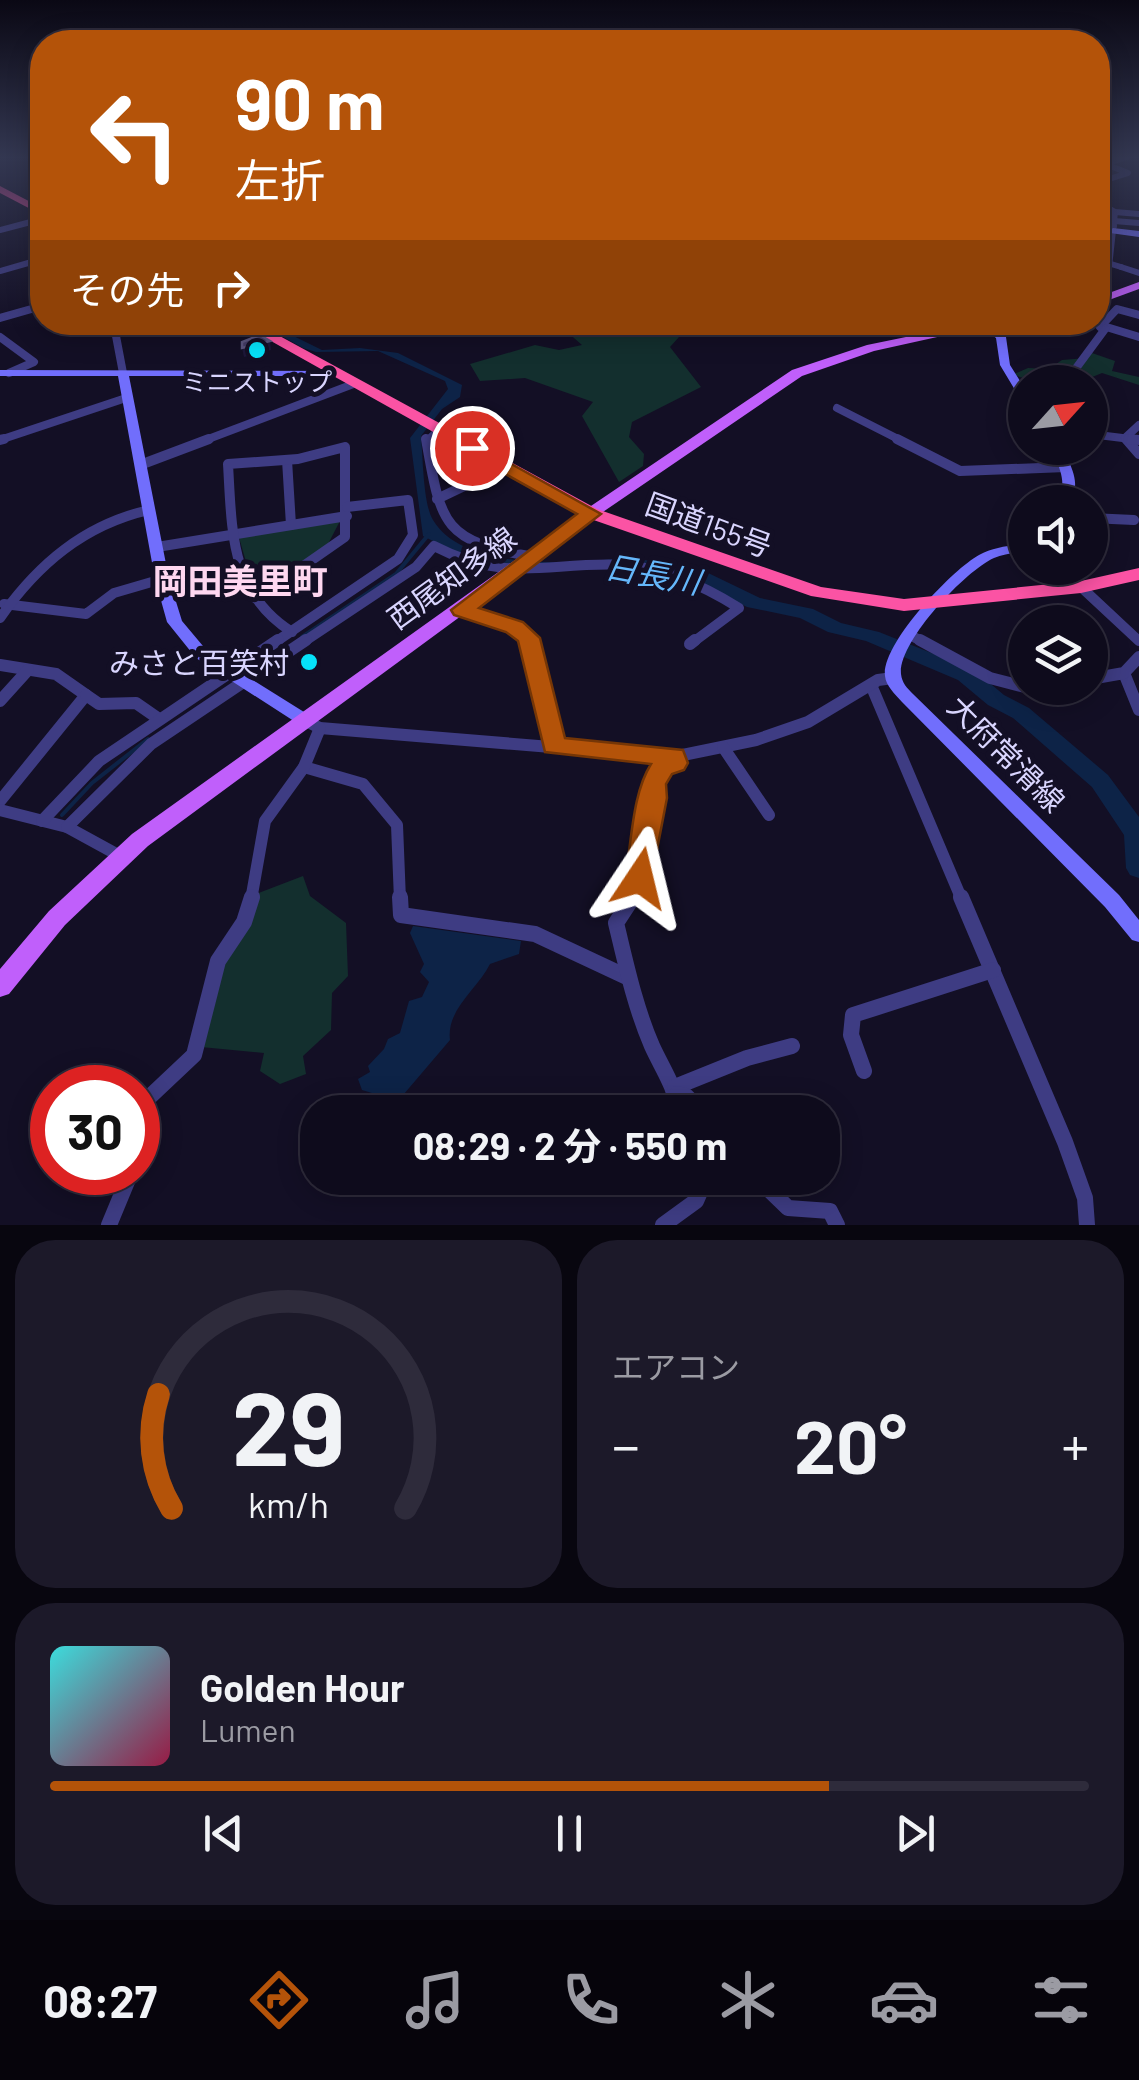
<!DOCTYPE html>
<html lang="ja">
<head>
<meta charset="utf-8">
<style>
  :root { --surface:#0e0b1c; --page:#1c1929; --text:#f1f3f6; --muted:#9b9ba3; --line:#2e2b3b; --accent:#b45309 }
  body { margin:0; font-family:Barlow,"Noto Sans JP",sans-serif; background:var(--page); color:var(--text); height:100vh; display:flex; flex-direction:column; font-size:38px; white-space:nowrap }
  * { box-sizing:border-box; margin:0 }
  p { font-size:32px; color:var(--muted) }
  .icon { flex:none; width:55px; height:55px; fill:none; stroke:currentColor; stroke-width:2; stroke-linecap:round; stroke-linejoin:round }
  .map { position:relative; height:1225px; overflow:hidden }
  .panel { display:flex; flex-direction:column; gap:15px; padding:15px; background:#08060f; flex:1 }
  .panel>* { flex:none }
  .hud { position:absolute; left:30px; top:30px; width:1080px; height:305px; border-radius:40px; box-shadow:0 5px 25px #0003,0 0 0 2px var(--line); background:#b45309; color:#fff; overflow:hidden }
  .needle { width:65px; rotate:63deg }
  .tools { position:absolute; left:1008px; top:365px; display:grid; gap:20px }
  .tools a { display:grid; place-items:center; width:100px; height:100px; border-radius:50%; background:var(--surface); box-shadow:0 5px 25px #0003,0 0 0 2px var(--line); font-size:50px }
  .speed { position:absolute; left:30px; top:1065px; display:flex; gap:20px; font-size:50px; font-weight:700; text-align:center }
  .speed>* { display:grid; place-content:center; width:130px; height:130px; border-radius:50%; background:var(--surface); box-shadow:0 5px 25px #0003,0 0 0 2px var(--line); line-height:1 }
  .speed .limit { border:15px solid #d22; background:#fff; color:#111 }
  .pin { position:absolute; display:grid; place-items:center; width:85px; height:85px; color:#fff; margin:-42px; border:5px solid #fff; border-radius:50%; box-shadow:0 2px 10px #0007 }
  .me { position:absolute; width:110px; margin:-55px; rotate:10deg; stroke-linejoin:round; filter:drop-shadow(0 0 8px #0008) }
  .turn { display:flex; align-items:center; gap:35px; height:210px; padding:0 40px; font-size:45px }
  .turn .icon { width:130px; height:130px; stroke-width:2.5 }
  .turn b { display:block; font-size:70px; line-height:85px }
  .then { display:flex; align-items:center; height:95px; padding:0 40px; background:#0003; gap:20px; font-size:38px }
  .big { font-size:75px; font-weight:700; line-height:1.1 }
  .panel .card { flex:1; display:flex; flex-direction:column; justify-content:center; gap:15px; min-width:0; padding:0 35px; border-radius:40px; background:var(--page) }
  .panel .dial { align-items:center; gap:0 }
  .dial svg { height:260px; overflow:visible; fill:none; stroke:var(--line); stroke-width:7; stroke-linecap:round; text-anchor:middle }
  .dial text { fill:var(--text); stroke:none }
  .song { display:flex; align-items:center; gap:30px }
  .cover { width:120px; height:120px; border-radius:15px; background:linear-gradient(135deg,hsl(180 70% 55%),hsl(340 70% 35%)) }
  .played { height:10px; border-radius:5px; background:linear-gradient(90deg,var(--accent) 75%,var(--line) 75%) }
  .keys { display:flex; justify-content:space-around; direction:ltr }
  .heat { display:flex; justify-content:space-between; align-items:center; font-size:55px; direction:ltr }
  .panel .tiles { flex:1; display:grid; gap:15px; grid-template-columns:1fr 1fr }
  .card:last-child { grid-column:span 2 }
  .trip { position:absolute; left:300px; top:1095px; width:540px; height:100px; border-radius:40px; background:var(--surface); box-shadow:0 5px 25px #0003,0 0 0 2px var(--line); font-weight:700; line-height:100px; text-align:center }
  .tabs { display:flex; height:160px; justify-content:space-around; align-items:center; background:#06040b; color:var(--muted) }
  .tabs .icon { width:70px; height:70px }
  .tabs .active { color:var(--accent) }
  .tabs b { font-size:45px; color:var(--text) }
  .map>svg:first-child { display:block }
  .green { fill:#132f2e }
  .water { fill:#0d2347 }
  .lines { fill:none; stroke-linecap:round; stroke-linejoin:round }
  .stream { stroke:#0d2347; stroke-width:4 }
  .river { fill:#0d2347; fill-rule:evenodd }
  .street-far4 { stroke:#3e3c83; stroke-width:6 }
  .street-far3 { stroke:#3e3c83; stroke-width:8 }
  .street-far2 { stroke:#3e3c83; stroke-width:10 }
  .street-far1 { stroke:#3e3c83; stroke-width:12 }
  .street { stroke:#3e3c83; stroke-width:16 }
  .secondary { fill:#716efc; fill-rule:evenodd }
  .primary { fill:#c05ffb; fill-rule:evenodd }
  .highway { fill:#fb53a4; fill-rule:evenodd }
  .street-bridge { stroke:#3e3c83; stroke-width:6 }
  .shaded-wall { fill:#1d1739 }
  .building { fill:#433b65; stroke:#5a547d; stroke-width:2.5 }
  .route { fill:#b45309; stroke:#753606; stroke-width:2.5 }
  .poi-dot { fill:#06e2f9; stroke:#130f25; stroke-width:4 }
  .labels { text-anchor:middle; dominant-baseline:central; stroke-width:10; stroke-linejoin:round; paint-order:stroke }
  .far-poi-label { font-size:25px; fill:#d9d5fe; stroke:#130f25 }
  .street-label { font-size:30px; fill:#d9d5fe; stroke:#130f25 }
  .poi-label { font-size:30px; fill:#d9d5fe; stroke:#130f25; text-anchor:end }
  .water-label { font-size:32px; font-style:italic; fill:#65b7fb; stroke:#130f25 }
  .quarter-label { font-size:35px; font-weight:bold; fill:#fed7f0; stroke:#130f25 }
</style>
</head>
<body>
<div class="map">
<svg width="1139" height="1225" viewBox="0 0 1139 1225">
  <rect width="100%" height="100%" fill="#130f25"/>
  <!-- green -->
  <g class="green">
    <polygon points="557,323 680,323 679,337 670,347 701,387 632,422 629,437 644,454 643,466 619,482 582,416 593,402 525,378 480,381 470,364 535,345 559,350 582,345"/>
    <path d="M1092 353 1115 361 1112 371 1139 377V385L1102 373 1085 380 1073 374 1080 367 1072 365C1058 376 1030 385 1014 374L1028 368 1049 369 1062 360 1087 358Z"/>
    <polygon points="341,519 327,546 265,588 253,586 238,534"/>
    <polygon points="303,876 310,896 346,923 348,976 332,993 331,1030 303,1056 306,1074 280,1084 260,1071 264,1053 201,1047 209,968 256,894"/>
  </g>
  <!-- water -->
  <g class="water">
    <path d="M258 323H267L322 350 360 348 398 353 462 385 460 397 442 409 421 436C423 456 423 504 433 520 463 570 564 564 613 559L614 562 538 571 469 559 423 536 410 438 448 389 445 381 378 351 316 352 303 348Z"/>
    <path d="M413 926 521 941 519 954 490 964C478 989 446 1009 450 1040L398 1101 362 1090 358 1079 370 1072 368 1066 384 1049 388 1039 400 1033 409 1001 422 997 429 982 420 972 424 964 410 933Z"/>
  </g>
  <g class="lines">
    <!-- stream -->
    <g class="stream">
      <polyline points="302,637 396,574 429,534"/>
      <polyline points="62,815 92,783 148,739"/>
    </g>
    <!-- river -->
    <polygon class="river" points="645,560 702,570 760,598 813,609 841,623 879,632 974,670 1004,695 1029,708 1108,775 1139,817 1139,878 1130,875 1126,868 1124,835 1092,787 1013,718 988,705 958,680 866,641 828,632 800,618 747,607 690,579 638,570 636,566 638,562"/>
    <!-- street-far4 -->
    <g class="street-far4">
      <polyline points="1098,161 1128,173 1106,180 1102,189 1106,196 1098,197"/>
      <polyline points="1106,164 1126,157"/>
      <polyline points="1098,202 1115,212 1109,267 1098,274"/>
      <polyline points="1115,212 1139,214"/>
      <polyline points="1114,221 1139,223"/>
      <polyline points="1098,225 1114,226"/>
      <polyline points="0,230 42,219"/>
      <polyline points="1121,267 1139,273"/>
      <polyline points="0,271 42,259"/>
    </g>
    <!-- street-far3 -->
    <g class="street-far3">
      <polyline points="0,318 42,306"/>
      <polyline points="120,322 116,336 123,373"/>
      <polyline points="1090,322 1139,337"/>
      <polyline points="1100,327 1117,309 1139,315"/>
      <polyline points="0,337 34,362 9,373"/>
      <polyline points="1026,382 1074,371 1105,329"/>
      <polyline points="837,408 902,441"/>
      <polyline points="1090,434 1139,440"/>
      <polyline points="1125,438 1128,441"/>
      <polyline points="1125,438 1139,425"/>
      <polyline points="0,440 126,398"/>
      <polyline points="203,441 356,383"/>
      <polyline points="427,441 439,430"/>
    </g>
    <!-- street-far2 -->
    <g class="street-far2">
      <path d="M426 439C441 526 443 541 534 557"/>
      <polyline points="897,439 960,471 1066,467"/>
      <polyline points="1126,439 1139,454"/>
      <polyline points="1128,439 1139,440"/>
      <polyline points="0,440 4,439"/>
      <polyline points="287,460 291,525"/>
      <polyline points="140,465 209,439"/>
      <polyline points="437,499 506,466"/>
      <polyline points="1090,518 1134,520"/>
      <polyline points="157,547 347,516"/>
      <polyline points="1073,568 1078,572"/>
      <polyline points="1081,587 1139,641"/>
      <path d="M256 599 345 537V447L298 459 228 464C232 531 230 593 292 632"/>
      <polyline points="4,604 86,614 114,593 162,579"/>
      <polyline points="462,610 514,627 530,643"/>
      <path d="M0 618C38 564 84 525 149 510"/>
      <polyline points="910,635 925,643"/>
      <polyline points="274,643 398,559 413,535 408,500 347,507"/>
      <path d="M302 643 416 567 434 546C509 585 548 561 624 565 666 568 704 586 739 608L692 643"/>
    </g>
    <!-- street-far1 -->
    <g class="street-far1">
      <polyline points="530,640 554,745"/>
      <polyline points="920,640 990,678 1025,687"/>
      <polyline points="690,644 695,640"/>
      <polyline points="0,665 56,674 86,695 0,801"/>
      <polyline points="1124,673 1139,710"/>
      <polyline points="1090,679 1124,673 1139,657"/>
      <polyline points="871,685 962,900"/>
      <polyline points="86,695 99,704 136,703 159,719"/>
      <polyline points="0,701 28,670"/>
      <polyline points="306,721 320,728 673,757 756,740 808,722 878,680 893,678"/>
      <polyline points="723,747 769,815"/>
      <polyline points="304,767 363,784 397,825 400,900"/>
      <polyline points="0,810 67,827 120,856"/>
      <polyline points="42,821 99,761 278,640"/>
      <polyline points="67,827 151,744 306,640"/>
      <polyline points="251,900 265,821 304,767 320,728"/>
      <path d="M631 900 637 890 654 798C652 780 656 769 674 763L673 757"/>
    </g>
    <!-- street -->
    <g class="street">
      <polyline points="400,897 401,915 535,934 629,978"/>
      <path d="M633 897 616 923C626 964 635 1007 652 1046 663 1070 675 1086 679 1112"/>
      <polyline points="961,897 1065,1142 1085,1198 1087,1225"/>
      <polyline points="864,1071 851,1035 853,1015 993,970"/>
      <polyline points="675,1087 747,1058 792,1046"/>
      <polyline points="677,1094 686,1096 702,1112"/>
      <polyline points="138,1158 141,1105 194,1055 218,961 244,922 252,897"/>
      <polyline points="757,1178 788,1208 830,1211 837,1225"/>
      <polyline points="109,1225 131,1172"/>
      <polyline points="663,1225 696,1201 706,1178"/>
    </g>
    <!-- secondary -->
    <g class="secondary">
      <polygon points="1113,228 1139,231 1139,237 1110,233 1109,231"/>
      <polygon points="981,323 989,323 1006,337 1010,365 1025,389 1025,401 1021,400 1000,365 996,338 981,327"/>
      <polygon points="0,370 341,371 341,375 337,376 129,376 169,579 182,621 208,652 312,717 314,721 312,725 300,725 196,658 167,622 155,579 118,376 0,376"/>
      <path d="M1049 448H1061C1072 466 1080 481 1072 502H1059C1067 481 1060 466 1049 448Z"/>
      <path d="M1025 543V551C1015 553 1003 554 994 558 965 571 898 642 901 674 902 683 907 688 913 694L1119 895 1139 920V942L1132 940 1105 907 902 702C895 694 886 686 885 676 881 644 953 569 979 555 993 547 1010 546 1025 543Z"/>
    </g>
    <!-- primary -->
    <g class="primary">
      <polygon points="1139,282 1139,289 1098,304 1098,297"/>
      <polygon points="979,322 1005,322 874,351 802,376 597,516 148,846 65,925 9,994 0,997 0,969 49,911 132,834 585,510 792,370 867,345"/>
    </g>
    <!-- highway -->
    <g class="highway">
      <polygon points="0,186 42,208 42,215 0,193"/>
      <polygon points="237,322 254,322 597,509 821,587 904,599 1081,581 1139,568 1139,580 1081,593 904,611 811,596 585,517"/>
    </g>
    <!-- street-bridge -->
    <polyline class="street-bridge" points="1098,260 1121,267"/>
  </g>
  <!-- shaded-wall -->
  <polygon class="shaded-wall" points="270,341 271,350 244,357 242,348"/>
  <!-- building -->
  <polygon class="building" points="260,335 270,341 242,348 242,342"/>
  <!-- sky -->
  <linearGradient id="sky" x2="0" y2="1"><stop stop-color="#0a0814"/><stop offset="0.48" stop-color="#333751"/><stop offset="1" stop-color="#333751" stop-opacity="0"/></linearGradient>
  <rect width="1139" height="328" fill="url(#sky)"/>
  <!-- route -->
  <path class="route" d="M472 442 601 514 479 608 523 622 540 638 565 738 683 750 688 763 684 770 672 774 666 784 667 798 650 886 640 889 629 886 625 878C632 841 632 794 651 764L545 752 518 641 506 632 454 615 451 610 577 514 466 452 463 448Z"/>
  <!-- markers -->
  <g class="poi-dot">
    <circle cx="257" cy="350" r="10"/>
    <circle cx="309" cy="662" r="10"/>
  </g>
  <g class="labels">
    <!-- far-poi labels -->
    <g class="far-poi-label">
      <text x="257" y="381">ミニストップ</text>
    </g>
    <!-- street labels -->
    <g class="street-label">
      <text transform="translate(709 524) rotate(20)">国道155号</text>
      <text transform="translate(451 577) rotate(-36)">西尾知多線</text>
      <text transform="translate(1007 753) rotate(45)">大府常滑線</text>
    </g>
    <!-- poi labels -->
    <g class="poi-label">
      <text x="289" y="662">みさと百笑村</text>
    </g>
    <!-- water labels -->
    <g class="water-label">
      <text transform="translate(653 573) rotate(10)">日長川</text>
    </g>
    <!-- quarter labels -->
    <g class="quarter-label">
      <text x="240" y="580">岡田美里町</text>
    </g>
  </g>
</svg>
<div class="tools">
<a><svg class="needle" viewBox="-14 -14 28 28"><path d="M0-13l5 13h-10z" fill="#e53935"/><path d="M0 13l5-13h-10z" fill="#9b9ba3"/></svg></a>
<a><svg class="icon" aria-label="sound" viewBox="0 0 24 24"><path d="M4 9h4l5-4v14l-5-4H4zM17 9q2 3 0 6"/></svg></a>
<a><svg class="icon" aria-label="layers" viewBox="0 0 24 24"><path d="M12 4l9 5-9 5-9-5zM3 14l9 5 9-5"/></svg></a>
</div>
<div class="speed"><div class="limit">30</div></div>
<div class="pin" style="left:472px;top:448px;background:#d93025"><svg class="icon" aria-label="arrive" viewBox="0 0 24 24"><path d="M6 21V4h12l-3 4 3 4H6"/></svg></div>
<svg class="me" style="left:640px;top:878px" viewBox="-20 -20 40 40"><path d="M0-17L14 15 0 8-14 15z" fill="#b45309" stroke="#fff" stroke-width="4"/></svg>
<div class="trip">08:29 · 2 分 · 550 m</div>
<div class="hud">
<div class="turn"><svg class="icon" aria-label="left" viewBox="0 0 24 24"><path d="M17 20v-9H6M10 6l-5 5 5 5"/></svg><div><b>90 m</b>左折</div></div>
<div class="then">その先<svg class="icon" aria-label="right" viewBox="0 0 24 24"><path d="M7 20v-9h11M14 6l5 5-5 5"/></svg></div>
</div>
</div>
<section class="panel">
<div class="tiles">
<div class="card dial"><svg viewBox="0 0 100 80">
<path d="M14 69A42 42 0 1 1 86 69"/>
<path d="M14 69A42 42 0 0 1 10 34" stroke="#b45309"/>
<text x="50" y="56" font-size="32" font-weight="700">29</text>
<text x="50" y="72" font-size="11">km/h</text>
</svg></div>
<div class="card"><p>エアコン</p>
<div class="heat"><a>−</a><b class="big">20°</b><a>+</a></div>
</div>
<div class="card">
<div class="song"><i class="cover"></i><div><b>Golden Hour</b><p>Lumen</p></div></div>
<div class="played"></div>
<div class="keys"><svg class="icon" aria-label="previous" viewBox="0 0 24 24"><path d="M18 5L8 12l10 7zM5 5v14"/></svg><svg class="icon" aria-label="pause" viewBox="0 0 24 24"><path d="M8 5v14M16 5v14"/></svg><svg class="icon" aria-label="next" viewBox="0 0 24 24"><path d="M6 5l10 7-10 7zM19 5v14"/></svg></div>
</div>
</div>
</section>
<nav class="tabs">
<b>08:27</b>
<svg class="icon active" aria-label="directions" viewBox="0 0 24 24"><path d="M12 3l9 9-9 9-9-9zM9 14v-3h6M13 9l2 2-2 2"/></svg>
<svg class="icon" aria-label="music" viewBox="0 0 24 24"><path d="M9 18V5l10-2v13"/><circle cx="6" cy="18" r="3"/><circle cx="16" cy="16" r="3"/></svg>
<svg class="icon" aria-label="phone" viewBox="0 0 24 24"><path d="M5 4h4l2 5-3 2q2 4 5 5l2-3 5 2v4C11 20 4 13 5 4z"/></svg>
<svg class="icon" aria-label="climate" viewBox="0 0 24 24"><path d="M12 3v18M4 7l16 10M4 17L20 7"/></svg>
<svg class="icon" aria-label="car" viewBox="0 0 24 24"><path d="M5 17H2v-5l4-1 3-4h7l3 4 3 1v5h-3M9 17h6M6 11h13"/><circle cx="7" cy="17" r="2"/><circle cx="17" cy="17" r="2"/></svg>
<svg class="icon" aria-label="filters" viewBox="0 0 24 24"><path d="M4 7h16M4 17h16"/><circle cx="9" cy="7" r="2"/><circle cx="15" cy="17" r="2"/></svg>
</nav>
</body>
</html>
